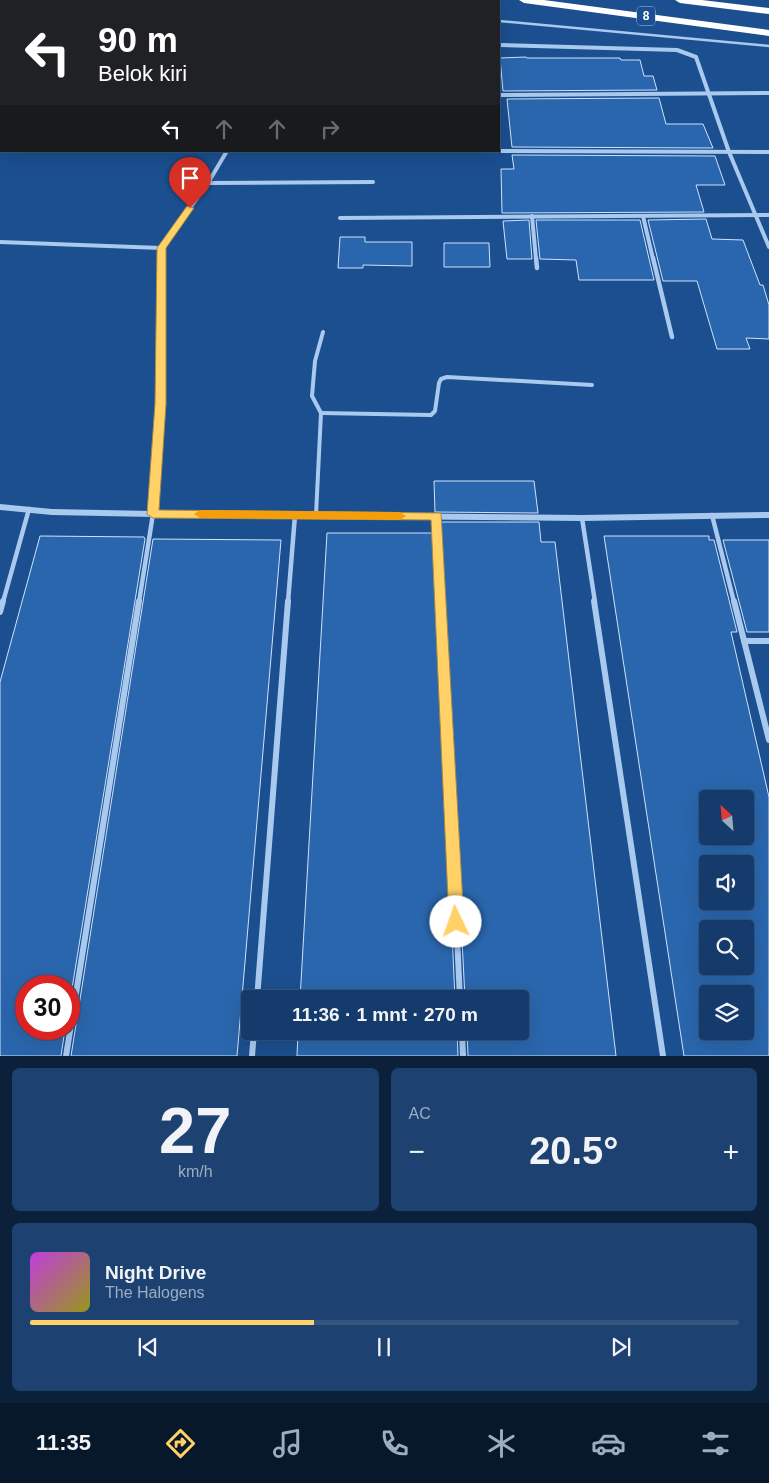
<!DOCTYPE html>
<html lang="id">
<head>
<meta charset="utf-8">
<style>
  :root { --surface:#143b6b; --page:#1d4271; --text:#f1f3f6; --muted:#9dadc1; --line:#33557e; --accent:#ffd166 }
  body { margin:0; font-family:Helvetica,sans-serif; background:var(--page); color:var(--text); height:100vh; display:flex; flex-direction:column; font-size:19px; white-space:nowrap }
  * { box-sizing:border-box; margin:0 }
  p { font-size:16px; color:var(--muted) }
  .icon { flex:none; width:28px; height:28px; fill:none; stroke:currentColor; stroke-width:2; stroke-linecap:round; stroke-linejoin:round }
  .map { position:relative; height:1056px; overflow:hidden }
  .side { display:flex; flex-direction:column; gap:12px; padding:12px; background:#0b203b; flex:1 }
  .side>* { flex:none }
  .hud { position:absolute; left:0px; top:0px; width:500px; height:152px; box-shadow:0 5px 20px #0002,0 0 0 1px var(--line); background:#202124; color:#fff; overflow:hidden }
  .needle { width:32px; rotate:334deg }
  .controls { position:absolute; left:699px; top:790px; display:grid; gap:10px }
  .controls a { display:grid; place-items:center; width:55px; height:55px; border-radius:5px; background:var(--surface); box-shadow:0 5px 20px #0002,0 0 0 1px var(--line); font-size:25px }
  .speed { position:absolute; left:15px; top:975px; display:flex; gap:10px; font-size:25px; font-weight:700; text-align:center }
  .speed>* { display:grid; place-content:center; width:65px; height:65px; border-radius:50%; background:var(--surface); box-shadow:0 5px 20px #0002,0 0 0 1px var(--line); line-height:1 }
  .speed .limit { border:8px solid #d22; background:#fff; color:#111 }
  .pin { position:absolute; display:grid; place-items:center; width:42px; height:42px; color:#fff; margin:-51px -21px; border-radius:50% 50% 50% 0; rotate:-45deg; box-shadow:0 0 5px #0007 }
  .pin .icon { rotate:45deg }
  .me { position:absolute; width:55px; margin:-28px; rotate:357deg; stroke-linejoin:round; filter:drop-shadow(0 0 4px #0008) }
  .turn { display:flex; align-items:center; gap:18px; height:105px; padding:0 15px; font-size:22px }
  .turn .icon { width:65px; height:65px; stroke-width:2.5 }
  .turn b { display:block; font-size:35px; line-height:42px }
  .lanes { display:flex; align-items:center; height:48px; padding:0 15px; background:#0003; justify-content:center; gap:25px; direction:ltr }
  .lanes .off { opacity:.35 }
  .big { font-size:38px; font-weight:700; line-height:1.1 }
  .side .widget { flex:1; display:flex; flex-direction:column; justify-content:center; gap:8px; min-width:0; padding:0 18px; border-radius:8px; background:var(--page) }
  .side .dial { align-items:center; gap:0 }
  .dial b { font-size:65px; line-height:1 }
  .song { display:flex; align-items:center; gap:15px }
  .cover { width:60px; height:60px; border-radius:8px; background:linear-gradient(135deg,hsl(290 70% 55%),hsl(60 70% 35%)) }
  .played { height:5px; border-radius:2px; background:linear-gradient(90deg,var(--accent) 40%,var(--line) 40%) }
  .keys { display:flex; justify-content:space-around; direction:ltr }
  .heat { display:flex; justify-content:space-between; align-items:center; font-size:28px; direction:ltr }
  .side .tiles { flex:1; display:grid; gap:12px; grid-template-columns:1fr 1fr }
  .widget:last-child { grid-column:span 2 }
  .trip { position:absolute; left:241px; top:990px; width:288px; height:50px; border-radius:5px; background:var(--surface); box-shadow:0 5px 20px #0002,0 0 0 1px var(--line); font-weight:700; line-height:50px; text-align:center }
  .tabs { display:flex; height:80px; justify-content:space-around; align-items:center; background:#08182b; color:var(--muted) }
  .tabs .icon { width:35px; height:35px }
  .tabs .selected { color:var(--accent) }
  .tabs b { font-size:22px; color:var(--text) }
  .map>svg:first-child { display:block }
  .building { fill:#2a66ad; stroke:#cfe3fa; fill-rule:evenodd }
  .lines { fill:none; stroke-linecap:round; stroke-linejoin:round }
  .service-far1 { stroke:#a9c9ee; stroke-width:2.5 }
  .service { stroke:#a9c9ee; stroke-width:4 }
  .minor-far2 { stroke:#a9c9ee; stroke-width:4 }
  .minor-far1 { stroke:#a9c9ee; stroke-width:4.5 }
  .minor { stroke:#a9c9ee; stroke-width:6 }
  .tertiary { fill:#a9c9ee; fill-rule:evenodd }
  .motorway { fill:#fff; fill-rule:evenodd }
  .route { fill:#ffd166; stroke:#a68842 }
  .slow { fill:#f59e0b }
  .labels { text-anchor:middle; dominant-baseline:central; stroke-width:5; stroke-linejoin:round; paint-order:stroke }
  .shield { fill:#1b4f8f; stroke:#bbcadd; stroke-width:1 }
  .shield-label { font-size:12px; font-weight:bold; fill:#fff }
</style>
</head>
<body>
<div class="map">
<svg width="769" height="1056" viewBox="0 0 769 1056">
  <rect width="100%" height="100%" fill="#1b4f8f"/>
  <!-- building -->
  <g class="building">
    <polygon points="526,57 527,58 620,58 621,60 640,60 644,76 653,76 657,90 503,91 500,58"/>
    <polygon points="659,98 666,124 703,124 713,148 512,147 507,99"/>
    <polygon points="512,155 715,156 725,185 696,185 704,212 502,213 501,169 514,169"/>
    <polygon points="706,219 712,239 743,240 760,285 763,285 769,305 769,339 746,338 750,349 717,349 697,281 663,281 648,220"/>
    <polygon points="529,220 532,259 507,259 503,221"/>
    <polygon points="536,220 640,220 654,280 579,280 576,260 540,259"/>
    <polygon points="340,237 365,237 365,242 412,242 412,266 363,265 363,268 338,268"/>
    <polygon points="444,243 489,243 490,267 444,267"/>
    <polygon points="434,481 534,481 538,513 435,512"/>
    <polygon points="441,522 539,522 541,542 555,542 616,1056 468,1056 467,1031 520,1031 520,999 465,999"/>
    <polygon points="327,533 434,533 455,999 300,999"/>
    <polygon points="40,536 144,537 145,539 69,1007 69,986 26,986 26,1029 65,1029 61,1056 0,1056 0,682"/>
    <path d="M604 536H709V540H714L737 632H731L769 797V1056H684ZM708 799H745V836H708ZM708 864H745V901H708ZM708 929H745V966H708ZM708 994H745V1031H708Z"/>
    <polygon points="153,539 281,540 237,1056 71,1056"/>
    <polygon points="723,540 769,540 769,632 747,632"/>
    <polygon points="298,1031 457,1031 458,1056 297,1056"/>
  </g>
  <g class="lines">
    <!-- service-far1 -->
    <polyline class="service-far1" points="499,21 769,46"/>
    <!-- service -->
    <g class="service">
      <polyline points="321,413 431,415 435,411 439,383 441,379 447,377 592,385"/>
      <polyline points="316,515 321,413 312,396 315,361 323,332"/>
    </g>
    <!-- minor-far2 -->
    <g class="minor-far2">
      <polyline points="499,45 677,50 696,57 729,152 769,247"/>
      <polyline points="499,95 769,93"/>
      <polyline points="501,151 769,152"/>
      <polyline points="208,183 227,151"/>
      <polyline points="532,216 536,259"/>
      <polyline points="643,216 653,259"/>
      <polyline points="340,218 769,215"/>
      <polyline points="0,242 161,248"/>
      <polyline points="161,259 161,248 208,183 373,182"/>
    </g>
    <!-- minor-far1 -->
    <g class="minor-far1">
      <polyline points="536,258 537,268"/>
      <polyline points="653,258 672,337"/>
      <polyline points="712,515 734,602"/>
      <polyline points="437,516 441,602"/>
      <polyline points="582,518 595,602"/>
      <polyline points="3,602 29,509"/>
      <polyline points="139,602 153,514 161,404 161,258"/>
      <polyline points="288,602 295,515"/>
    </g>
    <!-- minor -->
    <g class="minor">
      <polyline points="441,601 460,999"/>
      <polyline points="594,601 663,1056"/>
      <polyline points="734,601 769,740"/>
      <polyline points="0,612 3,601"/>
      <polyline points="744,641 769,641"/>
      <polyline points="257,999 288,601"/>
      <polyline points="462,1031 463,1056"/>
      <polyline points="66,1056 139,601"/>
      <polyline points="252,1056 254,1031"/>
    </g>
    <!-- tertiary -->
    <polygon class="tertiary" points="0,504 52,509 153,511 582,515 769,512 769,518 582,521 153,517 52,515 0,510"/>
    <!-- motorway -->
    <g class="motorway">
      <polygon points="519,0 544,0 769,30 769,36 524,3"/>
      <polygon points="675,0 702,0 769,8 769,14 680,3"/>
    </g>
  </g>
  <!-- route -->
  <polygon class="route" points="187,206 194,208 166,248 166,404 159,510 441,513 464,922 461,926 456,929 451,926 449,922 431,520 153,518 147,514 155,404 157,248"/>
  <!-- slow -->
  <polygon class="slow" points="200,510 400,512 406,516 400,520 200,518 194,514"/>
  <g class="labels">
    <!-- shield labels -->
    <rect class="shield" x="637" y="6.5" width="18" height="19" rx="4"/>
    <g class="shield-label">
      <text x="646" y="16">8</text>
    </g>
  </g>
</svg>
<div class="controls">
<a><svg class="needle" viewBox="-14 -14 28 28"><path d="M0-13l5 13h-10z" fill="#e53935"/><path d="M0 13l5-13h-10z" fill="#9dadc1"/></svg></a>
<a><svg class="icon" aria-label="sound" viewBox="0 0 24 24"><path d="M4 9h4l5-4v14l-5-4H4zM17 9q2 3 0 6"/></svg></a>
<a><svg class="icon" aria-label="search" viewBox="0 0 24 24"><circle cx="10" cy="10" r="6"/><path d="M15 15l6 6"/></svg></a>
<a><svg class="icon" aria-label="layers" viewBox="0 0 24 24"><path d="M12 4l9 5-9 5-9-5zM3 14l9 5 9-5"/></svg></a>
</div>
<div class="speed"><div class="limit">30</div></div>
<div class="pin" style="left:190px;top:208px;background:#d93025"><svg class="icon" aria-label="arrive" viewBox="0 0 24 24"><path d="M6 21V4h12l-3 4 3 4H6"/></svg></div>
<svg class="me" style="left:456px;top:922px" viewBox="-20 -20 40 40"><circle r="19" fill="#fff"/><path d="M0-13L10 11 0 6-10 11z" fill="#ffd166"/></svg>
<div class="trip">11:36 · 1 mnt · 270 m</div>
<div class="hud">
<div class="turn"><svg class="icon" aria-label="left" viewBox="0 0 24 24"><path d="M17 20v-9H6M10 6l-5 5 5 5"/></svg><div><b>90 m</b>Belok kiri</div></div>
<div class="lanes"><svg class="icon" aria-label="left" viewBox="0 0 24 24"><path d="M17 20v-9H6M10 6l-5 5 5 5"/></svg><svg class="icon off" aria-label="ahead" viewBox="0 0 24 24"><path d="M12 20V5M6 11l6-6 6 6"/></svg><svg class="icon off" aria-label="ahead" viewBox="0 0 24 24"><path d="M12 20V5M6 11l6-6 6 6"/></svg><svg class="icon off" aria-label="right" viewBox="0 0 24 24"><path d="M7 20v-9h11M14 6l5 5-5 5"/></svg></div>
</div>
</div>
<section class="side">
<div class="tiles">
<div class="widget dial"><b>27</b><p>km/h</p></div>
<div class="widget"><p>AC</p>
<div class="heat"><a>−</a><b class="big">20.5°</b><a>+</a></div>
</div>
<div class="widget">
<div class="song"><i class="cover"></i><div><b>Night Drive</b><p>The Halogens</p></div></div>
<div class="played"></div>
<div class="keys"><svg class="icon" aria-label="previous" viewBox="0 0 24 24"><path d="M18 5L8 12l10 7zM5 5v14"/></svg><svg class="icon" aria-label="pause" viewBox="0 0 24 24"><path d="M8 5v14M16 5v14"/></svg><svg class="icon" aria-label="next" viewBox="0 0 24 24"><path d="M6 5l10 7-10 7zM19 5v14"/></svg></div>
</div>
</div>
</section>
<nav class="tabs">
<b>11:35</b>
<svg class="icon selected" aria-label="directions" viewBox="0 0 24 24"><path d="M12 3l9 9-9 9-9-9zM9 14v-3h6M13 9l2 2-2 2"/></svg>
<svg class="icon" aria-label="music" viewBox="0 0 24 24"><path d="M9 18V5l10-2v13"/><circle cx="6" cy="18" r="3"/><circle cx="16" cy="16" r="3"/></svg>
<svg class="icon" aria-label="phone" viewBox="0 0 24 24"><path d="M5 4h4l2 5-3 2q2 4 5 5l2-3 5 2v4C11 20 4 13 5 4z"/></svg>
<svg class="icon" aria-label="climate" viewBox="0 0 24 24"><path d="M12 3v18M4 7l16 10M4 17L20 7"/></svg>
<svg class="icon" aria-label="car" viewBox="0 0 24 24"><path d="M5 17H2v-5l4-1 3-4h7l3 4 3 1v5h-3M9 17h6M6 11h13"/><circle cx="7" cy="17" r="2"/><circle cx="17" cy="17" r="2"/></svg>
<svg class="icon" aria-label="filters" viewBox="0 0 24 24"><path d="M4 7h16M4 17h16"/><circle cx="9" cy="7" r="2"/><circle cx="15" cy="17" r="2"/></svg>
</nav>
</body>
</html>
